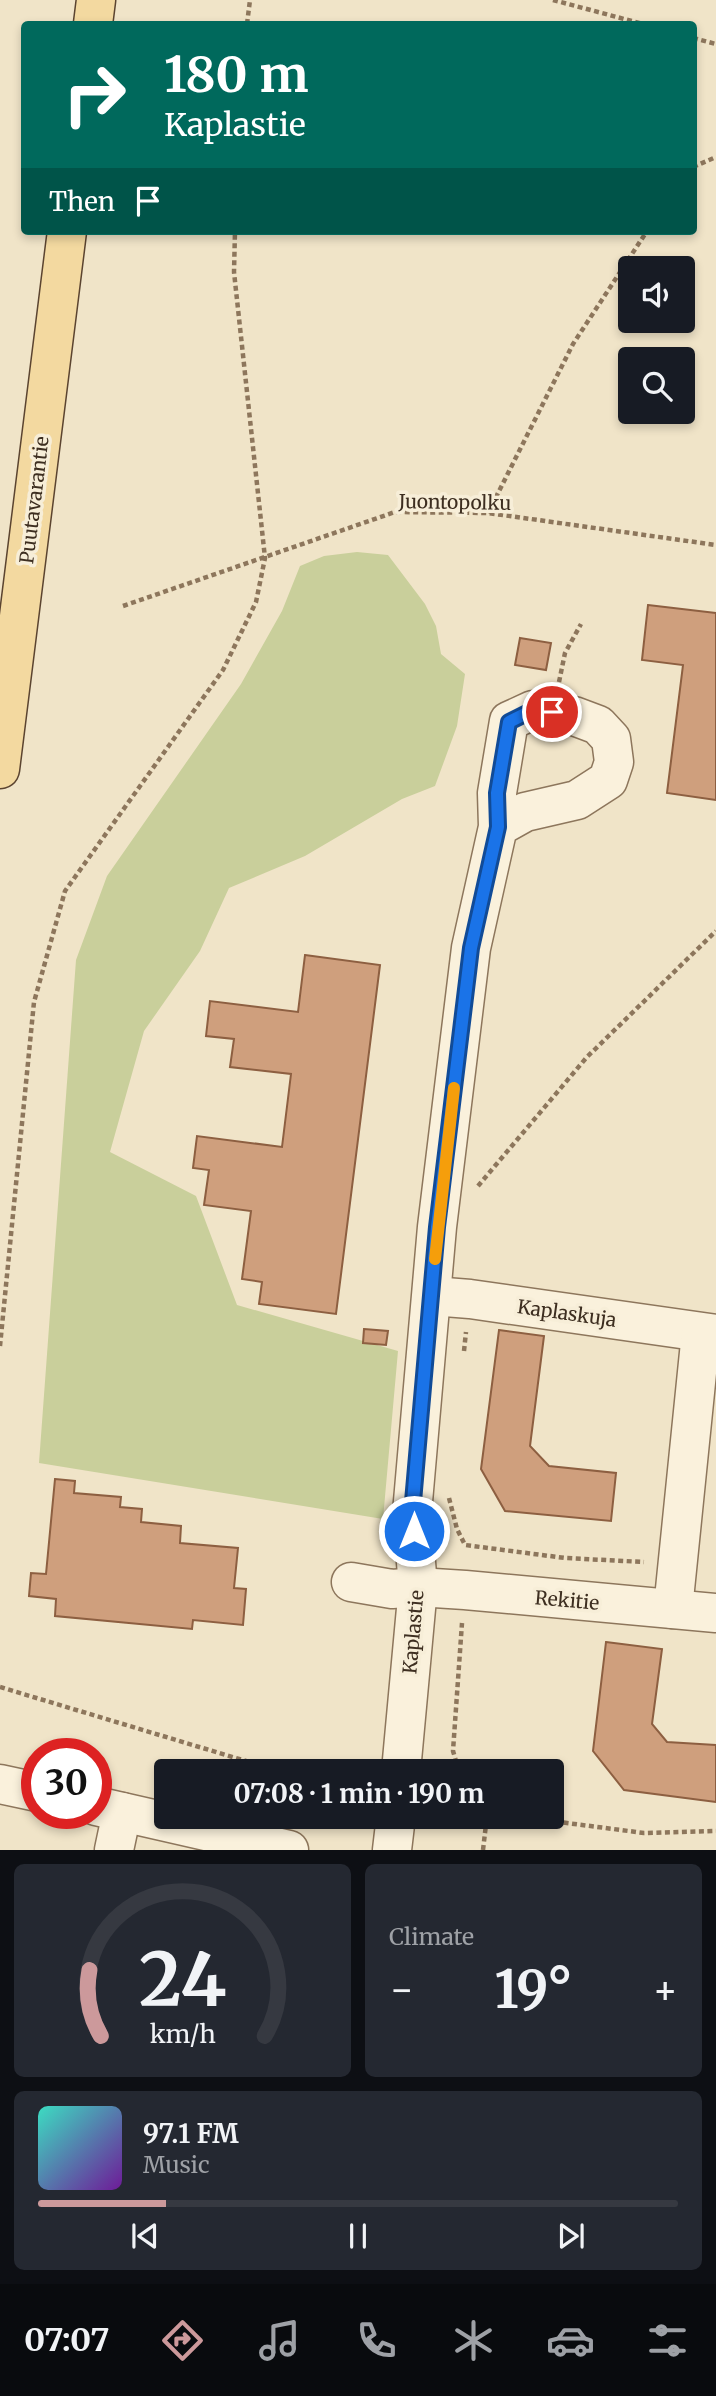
<!DOCTYPE html>
<html lang="en">
<head>
<meta charset="utf-8">
<style>
  :root { --surface:#171b24; --page:#242831; --text:#f1f3f6; --muted:#9ea1a6; --line:#363941; --accent:#cc999b }
  body { margin:0; font-family:Merriweather,serif; background:var(--page); color:var(--text); height:100vh; display:flex; flex-direction:column; font-size:26px; white-space:nowrap }
  * { box-sizing:border-box; margin:0 }
  p { font-size:23px; color:var(--muted) }
  .icon { flex:none; width:38px; height:38px; fill:none; stroke:currentColor; stroke-width:2; stroke-linecap:round; stroke-linejoin:round }
  .map { position:relative; height:1850px; overflow:hidden }
  .details { display:flex; flex-direction:column; gap:14px; padding:14px; background:#0d0f14; flex:1 }
  .details>* { flex:none }
  .banner { position:absolute; left:21px; top:21px; width:676px; height:214px; border-radius:7px; box-shadow:0 4px 10px #0003; background:#00695c; color:#fff; overflow:hidden }
  .controls { position:absolute; left:618px; top:256px; display:grid; gap:14px }
  .controls a { display:grid; place-items:center; width:77px; height:77px; border-radius:7px; background:var(--surface); box-shadow:0 4px 10px #0003; font-size:35px }
  .speed { position:absolute; left:21px; top:1738px; display:flex; gap:14px; font-size:35px; font-weight:700; text-align:center }
  .speed>* { display:grid; place-content:center; width:91px; height:91px; border-radius:50%; background:var(--surface); box-shadow:0 4px 10px #0003; line-height:1 }
  .speed .limit { border:10px solid #d22; background:#fff; color:#111 }
  .pin { position:absolute; display:grid; place-items:center; width:60px; height:60px; color:#fff; margin:-30px; border:4px solid #fff; border-radius:50%; box-shadow:0 2px 7px #0007 }
  .me { position:absolute; width:77px; margin:-38px; rotate:0deg; stroke-linejoin:round; filter:drop-shadow(0 0 5px #0008) }
  .turn { display:flex; align-items:center; gap:24px; height:147px; padding:0 28px; font-size:32px }
  .turn .icon { width:91px; height:91px; stroke-width:2.5 }
  .turn b { display:block; font-size:49px; line-height:60px }
  .then { display:flex; align-items:center; height:66px; padding:0 28px; background:#0003; gap:14px; font-size:26px }
  .big { font-size:52px; font-weight:700; line-height:1.1 }
  .details .card { flex:1; display:flex; flex-direction:column; justify-content:center; gap:10px; min-width:0; padding:0 24px; border-radius:10px; background:var(--page) }
  .details .dial { align-items:center; gap:0 }
  .dial svg { height:182px; overflow:visible; fill:none; stroke:var(--line); stroke-width:7; stroke-linecap:round; text-anchor:middle }
  .dial text { fill:var(--text); stroke:none }
  .song { display:flex; align-items:center; gap:21px }
  .cover { width:84px; height:84px; border-radius:10px; background:linear-gradient(135deg,hsl(170 70% 55%),hsl(280 70% 35%)) }
  .played { height:7px; border-radius:4px; background:linear-gradient(90deg,var(--accent) 20%,var(--line) 20%) }
  .keys { display:flex; justify-content:space-around; direction:ltr }
  .heat { display:flex; justify-content:space-between; align-items:center; font-size:38px; direction:ltr }
  .details .tiles { flex:1; display:grid; gap:14px; grid-template-columns:1fr 1fr }
  .card:last-child { grid-column:span 2 }
  .trip { position:absolute; left:154px; top:1759px; width:410px; height:70px; border-radius:7px; background:var(--surface); box-shadow:0 4px 10px #0003; font-weight:700; line-height:70px; text-align:center }
  .tab-bar { display:flex; height:112px; justify-content:space-around; align-items:center; background:#090b0e; color:var(--muted) }
  .tab-bar .icon { width:49px; height:49px }
  .tab-bar .active { color:var(--accent) }
  .tab-bar b { font-size:32px; color:var(--text) }
  .map>svg:first-child { display:block }
  .green { fill:#c9cf9b }
  .building { fill:#cf9f7d; stroke:#8d5f41; stroke-width:2 }
  .lines { fill:none; stroke-linecap:round; stroke-linejoin:round }
  .minor-casing { stroke:#8d765c; stroke-width:41 }
  .major-casing { stroke:#5b4430; stroke-width:41 }
  .path { stroke:#8d765c; stroke-width:4.5; stroke-dasharray:5 3.5; stroke-linecap:butt }
  .minor { stroke:#faf1dc; stroke-width:38 }
  .major { stroke:#f3d9a0; stroke-width:38 }
  .route-casing { stroke:#114b97; stroke-width:18 }
  .route { stroke:#1a73e8; stroke-width:12 }
  .slow { stroke:#f59e0b; stroke-width:12 }
  .labels { text-anchor:middle; dominant-baseline:central; stroke-width:7; stroke-linejoin:round; paint-order:stroke }
  .street-label { font-size:19px; fill:#3d2e20; stroke:#f7eed8 }
</style>
</head>
<body>
<div class="map">
<svg width="716" height="1850" viewBox="0 0 716 1850">
  <rect width="100%" height="100%" fill="#f0e4c8"/>
  <!-- green -->
  <polygon class="green" points="357,552 388,555 425,604 436,626 441,654 465,674 457,726 435,786 402,799 305,856 229,888 200,951 144,1031 110,1152 196,1196 237,1305 398,1351 383,1519 39,1463 76,960 107,876 241,684 282,611 300,566 324,556"/>
  <!-- building -->
  <g class="building">
    <polygon points="648,605 716,613 716,800 667,793 683,665 642,660"/>
    <polygon points="520,638 551,643 546,670 515,665"/>
    <polygon points="305,955 380,965 336,1314 259,1304 262,1282 242,1279 251,1211 204,1205 209,1170 193,1168 197,1136 282,1147 291,1074 230,1067 234,1039 206,1036 210,1001 298,1012"/>
    <polygon points="364,1329 388,1331 386,1345 363,1343"/>
    <polygon points="499,1330 544,1336 530,1446 549,1466 616,1473 611,1521 505,1511 481,1469"/>
    <polygon points="55,1479 75,1481 74,1493 121,1497 120,1507 142,1509 141,1522 181,1526 180,1543 238,1548 234,1588 246,1589 243,1625 193,1620 192,1629 55,1616 56,1599 29,1596 31,1573 46,1574"/>
    <polygon points="606,1642 662,1649 652,1724 667,1742 716,1745 716,1802 624,1790 593,1751"/>
  </g>
  <g class="lines">
    <!-- minor casing -->
    <g class="minor-casing">
      <g id="minor">
        <polyline points="432,1296 470,1299 716,1334"/>
        <polyline points="351,1582 392,1589 418,1587 465,1590 716,1613"/>
        <polyline points="673,1609 701,1333"/>
        <polyline points="401,1771 418,1587 412,1513 437,1227 471,948 498,827 497,793 509,721 533,710 574,716 598,725 611,739 614,762 608,780 577,800 525,812 498,827"/>
        <polyline points="0,1784 37,1792"/>
        <polyline points="96,1806 289,1850"/>
        <polyline points="114,1850 122,1812"/>
        <polyline points="392,1850 396,1816"/>
      </g>
    </g>
    <!-- major casing -->
    <g class="major-casing">
      <g id="major">
        <polyline points="93,24 96,0"/>
        <polyline points="0,769 67,231"/>
      </g>
    </g>
    <!-- path -->
    <g class="path">
      <polyline points="553,0 643,24"/>
      <polyline points="247,24 250,0"/>
      <polyline points="693,38 716,44"/>
      <polyline points="693,167 716,157"/>
      <polyline points="488,513 573,344 647,231"/>
      <polyline points="123,606 395,512 488,513 716,545"/>
      <polyline points="559,682 565,653 581,624"/>
      <polyline points="478,1186 587,1057 716,931"/>
      <polyline points="0,1346 34,1002 65,891 223,670 256,602 265,558 234,272 235,231"/>
      <polyline points="464,1351 466,1332"/>
      <polyline points="449,1498 457,1529 465,1545 565,1558 644,1562"/>
      <polyline points="0,1687 279,1771"/>
      <polyline points="459,1771 453,1751 462,1623"/>
      <polyline points="513,1816 644,1833 716,1831"/>
      <polyline points="483,1850 487,1816"/>
    </g>
    <!-- minor -->
    <use href="#minor" class="minor"/>
    <!-- major -->
    <use href="#major" class="major"/>
  </g>
  <g class="lines">
    <!-- route casing -->
    <g class="route-casing">
      <polyline id="route" points="414,1531 412,1513 437,1227 468,973 471,948 498,827 497,793 509,722 533,710 552,712"/>
    </g>
    <!-- route -->
    <use href="#route" class="route"/>
    <!-- slow -->
    <polyline class="slow" points="435,1259 454,1088"/>
  </g>
  <g class="labels">
    <!-- street labels -->
    <g class="street-label">
      <text transform="translate(34 500) rotate(-83)">Puutavarantie</text>
      <text transform="translate(455 502) rotate(1)">Juontopolku</text>
      <text transform="translate(567 1313) rotate(8)">Kaplaskuja</text>
      <text transform="translate(567 1600) rotate(5)">Rekitie</text>
      <text transform="translate(413 1632) rotate(-85)">Kaplastie</text>
    </g>
  </g>
</svg>
<div class="controls">
<a><svg class="icon" aria-label="sound" viewBox="0 0 24 24"><path d="M4 9h4l5-4v14l-5-4H4zM17 9q2 3 0 6"/></svg></a>
<a><svg class="icon" aria-label="search" viewBox="0 0 24 24"><circle cx="10" cy="10" r="6"/><path d="M15 15l6 6"/></svg></a>
</div>
<div class="speed"><div class="limit">30</div></div>
<div class="pin" style="left:552px;top:712px;background:#d93025"><svg class="icon" aria-label="arrive" viewBox="0 0 24 24"><path d="M6 21V4h12l-3 4 3 4H6"/></svg></div>
<svg class="me" style="left:414px;top:1531px" viewBox="-20 -20 40 40"><circle r="17" fill="#1a73e8" stroke="#fff" stroke-width="3"/><path d="M0-11L8 9 0 5-8 9z" fill="#fff"/></svg>
<div class="trip">07:08 · 1 min · 190 m</div>
<div class="banner">
<div class="turn"><svg class="icon" aria-label="right" viewBox="0 0 24 24"><path d="M7 20v-9h11M14 6l5 5-5 5"/></svg><div><b>180 m</b>Kaplastie</div></div>
<div class="then">Then<svg class="icon" aria-label="arrive" viewBox="0 0 24 24"><path d="M6 21V4h12l-3 4 3 4H6"/></svg></div>
</div>
</div>
<section class="details">
<div class="tiles">
<div class="card dial"><svg viewBox="0 0 100 80">
<path d="M14 69A42 42 0 1 1 86 69"/>
<path d="M14 69A42 42 0 0 1 9 40" stroke="#cc999b"/>
<text x="50" y="56" font-size="32" font-weight="700">24</text>
<text x="50" y="72" font-size="11">km/h</text>
</svg></div>
<div class="card"><p>Climate</p>
<div class="heat"><a>−</a><b class="big">19°</b><a>+</a></div>
</div>
<div class="card">
<div class="song"><i class="cover"></i><div><b>97.1 FM</b><p>Music</p></div></div>
<div class="played"></div>
<div class="keys"><svg class="icon" aria-label="previous" viewBox="0 0 24 24"><path d="M18 5L8 12l10 7zM5 5v14"/></svg><svg class="icon" aria-label="pause" viewBox="0 0 24 24"><path d="M8 5v14M16 5v14"/></svg><svg class="icon" aria-label="next" viewBox="0 0 24 24"><path d="M6 5l10 7-10 7zM19 5v14"/></svg></div>
</div>
</div>
</section>
<nav class="tab-bar">
<b>07:07</b>
<svg class="icon active" aria-label="directions" viewBox="0 0 24 24"><path d="M12 3l9 9-9 9-9-9zM9 14v-3h6M13 9l2 2-2 2"/></svg>
<svg class="icon" aria-label="music" viewBox="0 0 24 24"><path d="M9 18V5l10-2v13"/><circle cx="6" cy="18" r="3"/><circle cx="16" cy="16" r="3"/></svg>
<svg class="icon" aria-label="phone" viewBox="0 0 24 24"><path d="M5 4h4l2 5-3 2q2 4 5 5l2-3 5 2v4C11 20 4 13 5 4z"/></svg>
<svg class="icon" aria-label="climate" viewBox="0 0 24 24"><path d="M12 3v18M4 7l16 10M4 17L20 7"/></svg>
<svg class="icon" aria-label="car" viewBox="0 0 24 24"><path d="M5 17H2v-5l4-1 3-4h7l3 4 3 1v5h-3M9 17h6M6 11h13"/><circle cx="7" cy="17" r="2"/><circle cx="17" cy="17" r="2"/></svg>
<svg class="icon" aria-label="filters" viewBox="0 0 24 24"><path d="M4 7h16M4 17h16"/><circle cx="9" cy="7" r="2"/><circle cx="15" cy="17" r="2"/></svg>
</nav>
</body>
</html>
